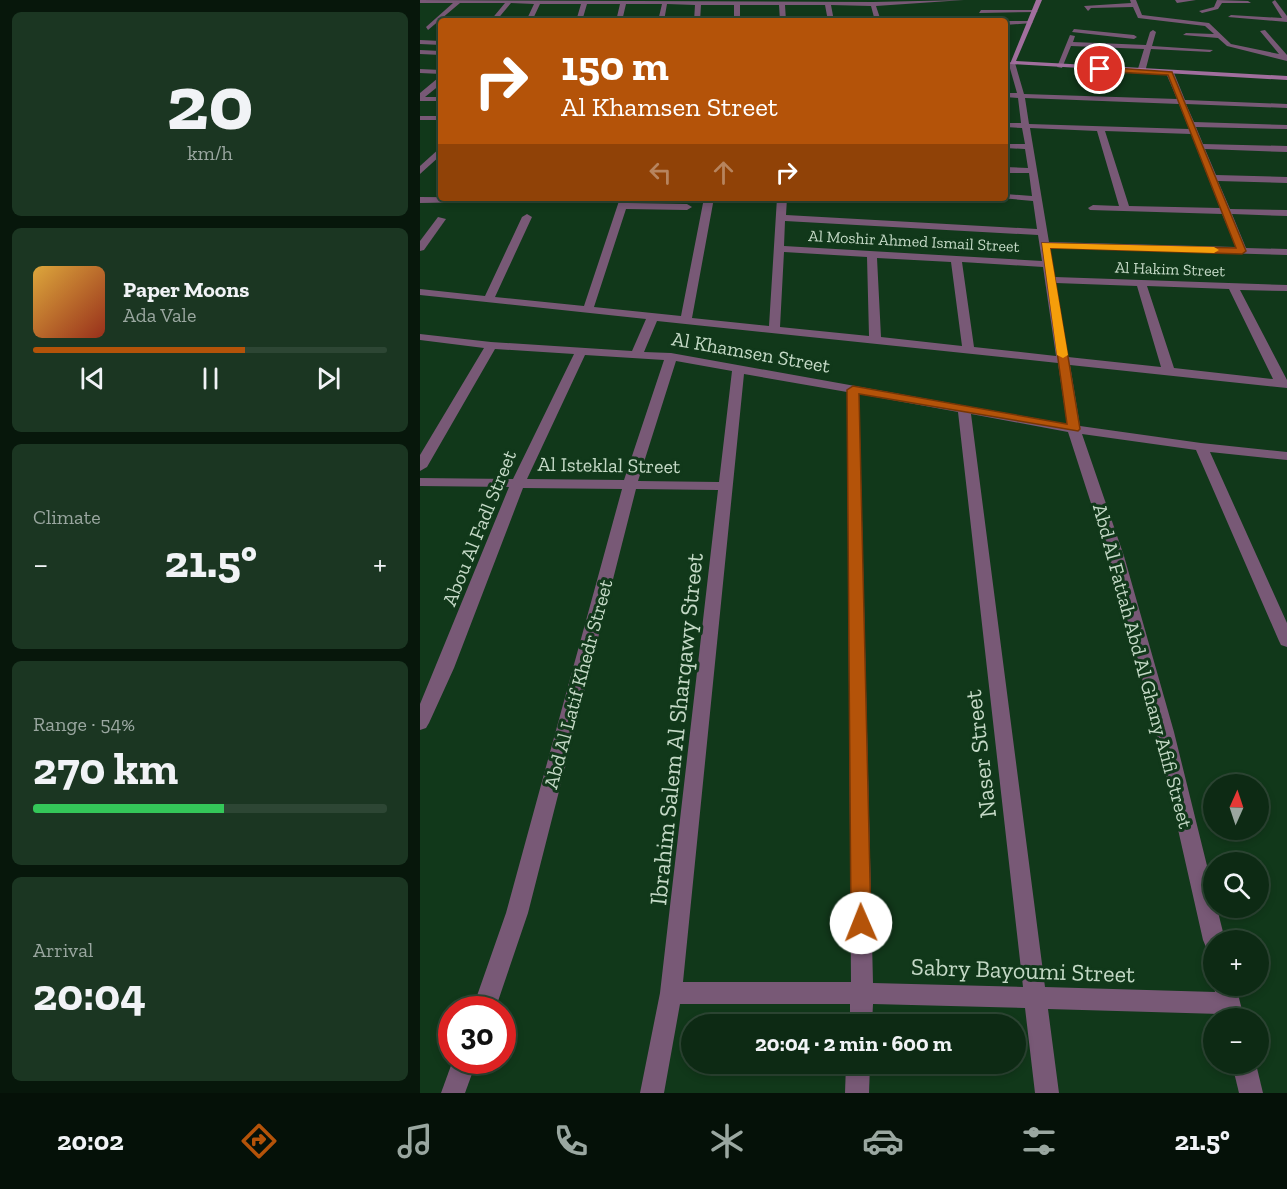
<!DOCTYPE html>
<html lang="en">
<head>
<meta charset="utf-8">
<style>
  :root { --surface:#0d2a14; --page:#1b3622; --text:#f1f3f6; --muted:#9aa7a0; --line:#2d4634; --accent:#b45309 }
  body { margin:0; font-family:"Zilla Slab",serif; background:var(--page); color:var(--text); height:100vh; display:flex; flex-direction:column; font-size:22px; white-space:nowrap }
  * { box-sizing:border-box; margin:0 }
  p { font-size:20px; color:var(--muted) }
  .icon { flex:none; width:33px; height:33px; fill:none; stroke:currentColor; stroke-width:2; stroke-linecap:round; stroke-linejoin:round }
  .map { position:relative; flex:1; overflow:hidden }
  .side { display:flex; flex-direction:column; gap:12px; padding:12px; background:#07170b; width:420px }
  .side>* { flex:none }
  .guide { position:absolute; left:18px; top:18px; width:570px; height:183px; border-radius:6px; box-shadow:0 3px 9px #0003,0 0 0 2px var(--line); background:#b45309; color:#fff; overflow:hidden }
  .needle { width:39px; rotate:3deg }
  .buttons { position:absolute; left:783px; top:774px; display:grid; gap:12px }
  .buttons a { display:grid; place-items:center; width:66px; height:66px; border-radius:50%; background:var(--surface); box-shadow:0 3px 9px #0003,0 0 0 2px var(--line); font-size:30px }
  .speed { position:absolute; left:18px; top:996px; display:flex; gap:12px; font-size:30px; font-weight:700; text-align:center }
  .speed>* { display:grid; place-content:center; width:78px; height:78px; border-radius:50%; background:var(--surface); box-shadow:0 3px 9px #0003,0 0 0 2px var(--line); line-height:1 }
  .speed .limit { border:9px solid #d22; background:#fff; color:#111 }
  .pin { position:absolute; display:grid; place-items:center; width:51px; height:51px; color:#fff; margin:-26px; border:3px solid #fff; border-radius:50%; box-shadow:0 2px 6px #0007 }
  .me { position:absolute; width:66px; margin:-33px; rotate:359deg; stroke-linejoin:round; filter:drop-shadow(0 0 4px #0008) }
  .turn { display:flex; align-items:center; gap:21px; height:126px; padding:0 24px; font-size:27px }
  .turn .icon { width:78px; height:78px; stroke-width:2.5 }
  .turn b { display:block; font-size:42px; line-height:51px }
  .lanes { display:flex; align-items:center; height:57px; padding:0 24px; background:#0003; justify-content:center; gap:30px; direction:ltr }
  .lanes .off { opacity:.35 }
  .big { font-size:45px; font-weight:700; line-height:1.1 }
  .side .widget { flex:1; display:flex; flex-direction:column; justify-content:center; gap:9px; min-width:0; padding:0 21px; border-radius:9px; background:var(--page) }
  .side .dial { align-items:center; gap:0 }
  .dial b { font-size:78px; line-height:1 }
  .song { display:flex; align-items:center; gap:18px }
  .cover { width:72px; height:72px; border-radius:9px; background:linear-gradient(135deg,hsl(40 70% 55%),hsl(10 70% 35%)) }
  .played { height:6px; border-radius:3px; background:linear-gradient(90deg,var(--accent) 60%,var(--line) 60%) }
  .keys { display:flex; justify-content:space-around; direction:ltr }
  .heat { display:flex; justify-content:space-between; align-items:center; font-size:33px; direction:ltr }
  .charge { height:9px; border-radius:4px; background:linear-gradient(90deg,#34c759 54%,var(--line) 0) }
  .trip { position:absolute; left:261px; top:1014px; width:345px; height:60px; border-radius:30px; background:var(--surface); box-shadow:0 3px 9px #0003,0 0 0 2px var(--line); font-weight:700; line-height:60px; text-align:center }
  .tab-bar { display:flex; height:96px; justify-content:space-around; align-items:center; background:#051108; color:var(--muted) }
  .tab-bar .icon { width:42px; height:42px }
  .tab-bar .current { color:var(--accent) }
  .tab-bar b { font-size:27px; color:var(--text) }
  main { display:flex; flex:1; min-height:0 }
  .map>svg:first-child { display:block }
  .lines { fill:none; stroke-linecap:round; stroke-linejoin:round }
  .lane { fill:#785976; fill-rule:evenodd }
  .street { fill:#785976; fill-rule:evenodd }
  .secondary { fill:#a16f9e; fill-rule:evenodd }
  .route { fill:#b45309; stroke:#753606; stroke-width:1.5 }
  .slow { fill:#f59e0b }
  .labels { text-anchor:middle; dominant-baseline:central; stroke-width:6; stroke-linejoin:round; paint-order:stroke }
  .far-street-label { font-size:16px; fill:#c4d9c6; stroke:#11381a }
  .street-label { font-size:20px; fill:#c4d9c6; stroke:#11381a }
  .near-street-label { font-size:24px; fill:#c4d9c6; stroke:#11381a }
</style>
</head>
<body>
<main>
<section class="side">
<div class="widget dial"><b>20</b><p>km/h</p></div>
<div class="widget">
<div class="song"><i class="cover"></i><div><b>Paper Moons</b><p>Ada Vale</p></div></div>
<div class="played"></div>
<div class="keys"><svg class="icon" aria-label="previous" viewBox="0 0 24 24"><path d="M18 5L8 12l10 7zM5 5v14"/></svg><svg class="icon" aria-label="pause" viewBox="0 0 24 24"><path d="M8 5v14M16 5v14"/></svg><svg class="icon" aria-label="next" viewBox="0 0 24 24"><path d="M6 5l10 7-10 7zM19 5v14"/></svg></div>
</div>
<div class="widget"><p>Climate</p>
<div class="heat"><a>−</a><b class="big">21.5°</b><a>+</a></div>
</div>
<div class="widget"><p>Range · 54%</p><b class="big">270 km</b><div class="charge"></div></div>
<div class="widget"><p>Arrival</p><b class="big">20:04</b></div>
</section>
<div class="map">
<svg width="867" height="1093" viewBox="0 0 867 1093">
  <rect width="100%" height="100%" fill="#11381a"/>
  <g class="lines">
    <!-- lane -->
    <polygon class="lane" points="0,40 21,41 21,45 0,44"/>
    <!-- street -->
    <g class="street">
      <polygon points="0,0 453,2 544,0 456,6 461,21 455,21 451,6 411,5 414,21 408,21 405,5 365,5 366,21 360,21 359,5 320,5 320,21 314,21 314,5 281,5 280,21 274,21 275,5 247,4 244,21 238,21 242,4 206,4 202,21 196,21 200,4 167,4 162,21 156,21 161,4 120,4 112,21 106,21 114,4 91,3 76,21 70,21 85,3 40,3 8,30 6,27 33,3 0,3"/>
      <polygon points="710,0 716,0 722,15 789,23 811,44 859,54 840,31 845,30 867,55 867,61 807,46 798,38 763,35 766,33 794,34 785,26 718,18 713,7 671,8 668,11 664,6 711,3"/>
      <polygon points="755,0 776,0 757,3"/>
      <polygon points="797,0 828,1 831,3 802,3 798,9 782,13 779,11 794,7"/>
      <polygon points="855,0 867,16 867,22 808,17 811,15 862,18 852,2"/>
      <polygon points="561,10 615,10 618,12 559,13"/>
      <polygon points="585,21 610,21 613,23 585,25"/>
      <polygon points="654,29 714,35 717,37 714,39 652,32"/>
      <polygon points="733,30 736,32 732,46 793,50 790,52 731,49 725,72 721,74 717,72 724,49 651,46 642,68 637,67 650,35 655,36 653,42 726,45 730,32"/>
      <polygon points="0,50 21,51 21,55 0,54"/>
      <path d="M585 61 595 63 604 94 757 99 746 73 750 71 754 73 765 100 867 104V108L766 104 774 122 867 125V129L776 127 783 144 867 146V152L785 149 796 175 867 177V183L798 181 810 209 867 210V216L812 214 826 248 867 249V255L630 248 635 277 867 285V291L820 290 867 380V388L650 365 660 426 781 443 867 452V460L790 452 867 623V647L861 645 859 641 776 450 662 434 704 556 754 732 794 894V908H797L805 940H794V950L786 947 783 940 736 732 688 556 648 432 551 414 625 987 795 992 794 986H816L824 1018H802L800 1014 628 1009 639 1093H615L605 1008 453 1004 452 1024H430V1004H260L244 1093H220L240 993 298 490 216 489 108 913 75 1010H52L86 913 202 489 103 488 34 668 9 723 6 728 0 730V704L89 487 0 486V478L93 479 154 354 75 349 7 467 0 471V455L64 348 0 340V334L71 342 212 351 226 319 0 295V289L65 296 102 217 107 214 112 217 75 297 164 306 200 198H210L208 203 267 204 272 207 267 210 206 209 174 307 261 316 284 198H294L272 318 349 326 357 198H367L366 215 617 229 613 201 581 198H585V194L612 196 609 173H585V167L608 168 605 149 585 148V144H605L602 128 585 127V123H601L598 98 585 97V93H597L589 65H585ZM605 98 759 104 769 129 609 124ZM610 128 677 131 699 206 673 205 668 208 670 210 802 214 816 247 629 242ZM685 131 771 134 800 208 709 206ZM365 221 618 235 622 261 364 246ZM364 252 447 257 449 336 360 327ZM457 258 531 262 542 346 461 337ZM542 262 623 267 636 356 554 347ZM636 283 717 286 741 367 648 357ZM727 286 809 289 853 379 754 368ZM237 321 638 363 647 424 251 353 224 352ZM165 355 244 360 204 480 107 479ZM256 361 312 371 299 482 218 481ZM324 374 427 392 431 982H263ZM439 394 538 412 603 987 453 983Z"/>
      <polygon points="0,69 21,70 21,74 0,73"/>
      <polygon points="18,78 21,78 21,84 5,97 21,97 21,101 0,101 0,93"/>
      <rect x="0" y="116" width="21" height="4"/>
      <polygon points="21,147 21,155 0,174 0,166"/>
      <polygon points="0,197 128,198 123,201 0,203"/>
      <polygon points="18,217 26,219 4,250 0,251 0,241"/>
      <polygon points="33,1060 57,1060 45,1093 21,1093"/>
      <polygon points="426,1064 450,1064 449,1093 425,1093"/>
      <polygon points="812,1064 836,1064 843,1093 819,1093"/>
    </g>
    <!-- secondary -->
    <polygon class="secondary" points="616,0 622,0 596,61 867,76 867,80 590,64"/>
  </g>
  <!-- route -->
  <polygon class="route" points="680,67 752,72 826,251 822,254 630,248 660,429 658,431 439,394 451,923 448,930 441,932 434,930 431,923 427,390 433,386 647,424 622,243 816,248 748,75 678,71"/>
  <!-- slow -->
  <polygon class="slow" points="622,243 794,247 799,250 794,253 630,248 648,355 643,358 637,355"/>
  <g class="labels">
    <!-- far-street labels -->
    <g class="far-street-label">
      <text transform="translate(494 241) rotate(3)">Al Moshir Ahmed Ismail Street</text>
      <text transform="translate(750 269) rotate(2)">Al Hakim Street</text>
    </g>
    <!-- street labels -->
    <g class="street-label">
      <text transform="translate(331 352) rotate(10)">Al Khamsen Street</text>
      <text transform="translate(189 465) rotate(1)">Al Isteklal Street</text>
      <text transform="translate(59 528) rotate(-68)">Abou Al Fadl Street</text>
      <text transform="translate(723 666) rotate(75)">Abd Al Fattah Abd Al Ghany Afifi Street</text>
      <text transform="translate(158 684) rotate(-75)">Abd Al Latif Khedr Street</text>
    </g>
    <!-- near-street labels -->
    <g class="near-street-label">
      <text transform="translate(256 729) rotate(-84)">Ibrahim Salem Al Sharqawy Street</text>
      <text transform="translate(560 754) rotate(-97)">Naser Street</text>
      <text transform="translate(603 970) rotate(2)">Sabry Bayoumi Street</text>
    </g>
  </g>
</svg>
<div class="buttons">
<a><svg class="needle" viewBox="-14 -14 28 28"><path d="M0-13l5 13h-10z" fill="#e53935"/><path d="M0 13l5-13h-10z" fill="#9aa7a0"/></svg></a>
<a><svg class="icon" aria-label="search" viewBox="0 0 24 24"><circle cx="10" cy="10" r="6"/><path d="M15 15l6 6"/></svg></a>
<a>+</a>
<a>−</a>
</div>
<div class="speed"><div class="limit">30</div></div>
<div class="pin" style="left:680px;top:69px;background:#d93025"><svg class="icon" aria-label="arrive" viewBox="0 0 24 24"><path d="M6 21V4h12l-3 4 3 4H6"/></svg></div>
<svg class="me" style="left:441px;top:923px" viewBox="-20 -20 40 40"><circle r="19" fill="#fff"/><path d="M0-13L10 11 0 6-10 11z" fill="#b45309"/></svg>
<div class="trip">20:04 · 2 min · 600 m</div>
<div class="guide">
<div class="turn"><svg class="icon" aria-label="right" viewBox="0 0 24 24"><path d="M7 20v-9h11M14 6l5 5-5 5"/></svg><div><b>150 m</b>Al Khamsen Street</div></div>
<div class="lanes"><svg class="icon off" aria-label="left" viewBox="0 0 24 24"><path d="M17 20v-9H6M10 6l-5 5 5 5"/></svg><svg class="icon off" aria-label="ahead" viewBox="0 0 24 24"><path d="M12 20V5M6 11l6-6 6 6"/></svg><svg class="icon" aria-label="right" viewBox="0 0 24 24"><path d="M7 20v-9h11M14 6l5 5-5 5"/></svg></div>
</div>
</div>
</main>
<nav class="tab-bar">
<b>20:02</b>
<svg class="icon current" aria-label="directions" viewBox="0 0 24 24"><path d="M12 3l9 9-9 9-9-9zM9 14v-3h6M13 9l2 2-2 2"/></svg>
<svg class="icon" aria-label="music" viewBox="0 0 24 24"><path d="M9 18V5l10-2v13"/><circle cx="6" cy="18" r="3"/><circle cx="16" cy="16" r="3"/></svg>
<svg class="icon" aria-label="phone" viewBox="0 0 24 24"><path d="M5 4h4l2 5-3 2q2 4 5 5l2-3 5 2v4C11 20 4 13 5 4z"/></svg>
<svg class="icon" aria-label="climate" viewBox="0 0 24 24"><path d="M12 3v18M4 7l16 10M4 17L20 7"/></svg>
<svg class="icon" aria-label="car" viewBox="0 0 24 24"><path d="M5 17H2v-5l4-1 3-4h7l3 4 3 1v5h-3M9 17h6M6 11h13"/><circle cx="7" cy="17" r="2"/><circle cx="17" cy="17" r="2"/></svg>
<svg class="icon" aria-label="filters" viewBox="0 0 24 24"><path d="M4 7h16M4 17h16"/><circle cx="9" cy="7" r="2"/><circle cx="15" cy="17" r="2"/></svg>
<b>21.5°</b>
</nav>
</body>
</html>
